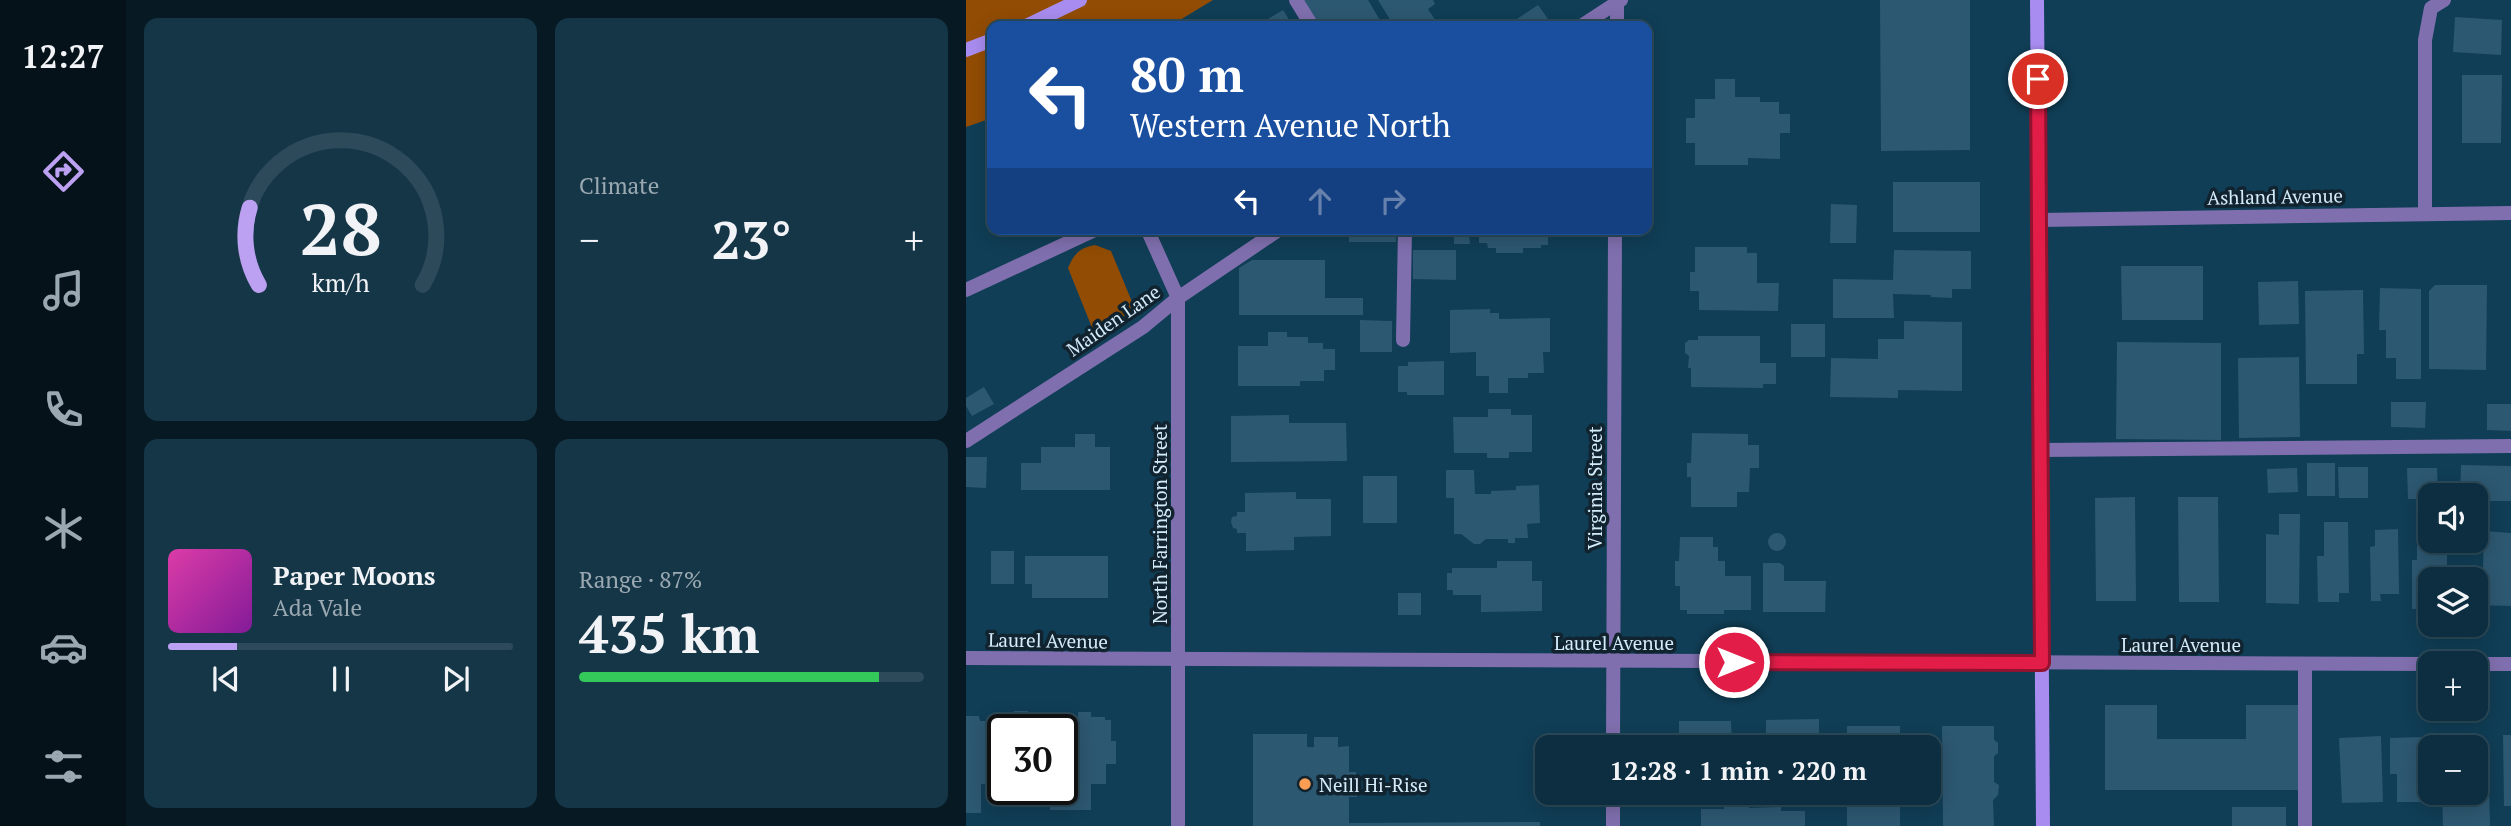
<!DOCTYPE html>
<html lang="en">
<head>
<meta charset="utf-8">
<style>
  :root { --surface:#0c2e40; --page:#153647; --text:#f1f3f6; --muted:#9aa8b1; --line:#2c4a59; --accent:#bca0f2 }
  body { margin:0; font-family:"PT Serif",serif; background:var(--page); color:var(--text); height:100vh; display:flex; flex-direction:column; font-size:26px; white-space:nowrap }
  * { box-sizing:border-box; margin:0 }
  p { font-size:23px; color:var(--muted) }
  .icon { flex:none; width:38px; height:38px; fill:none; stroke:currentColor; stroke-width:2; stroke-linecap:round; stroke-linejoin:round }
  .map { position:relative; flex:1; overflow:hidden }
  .sheet { display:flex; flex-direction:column; gap:18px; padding:18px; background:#071923; width:840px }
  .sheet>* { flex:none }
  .guide { position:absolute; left:21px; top:21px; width:665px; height:214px; border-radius:14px; box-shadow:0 4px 18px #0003,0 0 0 2px var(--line); background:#1a4fa0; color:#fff; overflow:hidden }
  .controls { position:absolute; left:1452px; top:483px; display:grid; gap:14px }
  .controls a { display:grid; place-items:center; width:70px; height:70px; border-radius:14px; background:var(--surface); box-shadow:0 4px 18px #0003,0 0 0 2px var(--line); font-size:35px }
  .speed { position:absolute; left:21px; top:714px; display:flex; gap:14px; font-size:35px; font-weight:700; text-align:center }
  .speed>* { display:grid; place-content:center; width:91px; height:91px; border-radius:50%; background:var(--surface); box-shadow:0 4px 18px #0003,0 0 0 2px var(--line); line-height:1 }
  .speed .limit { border:4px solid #111; border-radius:10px; background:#fff; color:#111 }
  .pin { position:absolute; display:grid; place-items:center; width:60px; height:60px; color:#fff; margin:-30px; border:4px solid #fff; border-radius:50%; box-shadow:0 2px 7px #0007 }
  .me { position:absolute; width:77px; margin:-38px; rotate:90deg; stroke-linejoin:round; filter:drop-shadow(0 0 5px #0008) }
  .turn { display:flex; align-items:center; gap:24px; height:147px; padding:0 28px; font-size:32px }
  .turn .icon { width:91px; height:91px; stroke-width:2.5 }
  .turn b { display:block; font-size:49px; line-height:60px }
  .lanes { display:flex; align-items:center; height:66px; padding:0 28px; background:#0003; justify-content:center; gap:35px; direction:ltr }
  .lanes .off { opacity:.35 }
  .big { font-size:52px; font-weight:700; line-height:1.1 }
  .sheet .widget { flex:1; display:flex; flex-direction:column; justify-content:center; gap:10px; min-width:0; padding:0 24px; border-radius:14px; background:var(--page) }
  .sheet .dial { align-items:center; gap:0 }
  .dial svg { height:182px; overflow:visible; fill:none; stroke:var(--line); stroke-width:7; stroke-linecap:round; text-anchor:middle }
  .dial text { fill:var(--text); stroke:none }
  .song { display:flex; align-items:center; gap:21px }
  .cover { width:84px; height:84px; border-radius:10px; background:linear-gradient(135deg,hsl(320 70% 55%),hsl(290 70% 35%)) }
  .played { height:7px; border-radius:4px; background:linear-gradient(90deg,var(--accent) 20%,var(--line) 20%) }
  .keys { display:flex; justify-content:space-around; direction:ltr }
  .heat { display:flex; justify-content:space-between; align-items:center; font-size:38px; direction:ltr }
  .charge { height:10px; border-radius:5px; background:linear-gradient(90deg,#34c759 87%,var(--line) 0) }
  .sheet .tiles { flex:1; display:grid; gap:18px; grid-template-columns:repeat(2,1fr) }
  .trip { position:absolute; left:569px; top:735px; width:406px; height:70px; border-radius:14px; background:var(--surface); box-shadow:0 4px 18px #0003,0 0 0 2px var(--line); font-weight:700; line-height:70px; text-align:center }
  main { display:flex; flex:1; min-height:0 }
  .menu { display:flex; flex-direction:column; width:126px; justify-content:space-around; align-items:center; background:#05121a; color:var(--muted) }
  .menu .icon { width:49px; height:49px }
  .menu .on { color:var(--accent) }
  .menu b { font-size:32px; color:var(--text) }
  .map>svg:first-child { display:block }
  .green { fill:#924c04 }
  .building { fill:#2d5871 }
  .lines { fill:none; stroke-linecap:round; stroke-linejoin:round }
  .lane { stroke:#806fae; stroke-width:14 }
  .street { stroke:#806fae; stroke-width:14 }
  .secondary { stroke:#a88cef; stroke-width:14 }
  .route-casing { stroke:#92132f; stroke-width:18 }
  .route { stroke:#e11d48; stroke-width:12 }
  .poi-dot { fill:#fc9d54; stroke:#10232e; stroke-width:2.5 }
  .labels { text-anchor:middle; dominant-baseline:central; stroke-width:7; stroke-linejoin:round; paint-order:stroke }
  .street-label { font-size:19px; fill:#d4ebfa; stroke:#10232e }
  .poi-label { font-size:19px; fill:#d4ebfa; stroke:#10232e; text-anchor:start }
</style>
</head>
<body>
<main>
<nav class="menu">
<b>12:27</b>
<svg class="icon on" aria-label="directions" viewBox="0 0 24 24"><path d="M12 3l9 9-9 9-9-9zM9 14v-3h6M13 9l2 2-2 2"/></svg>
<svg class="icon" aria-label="music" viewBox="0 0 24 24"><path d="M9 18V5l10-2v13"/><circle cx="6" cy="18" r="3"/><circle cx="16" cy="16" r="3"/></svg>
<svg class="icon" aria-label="phone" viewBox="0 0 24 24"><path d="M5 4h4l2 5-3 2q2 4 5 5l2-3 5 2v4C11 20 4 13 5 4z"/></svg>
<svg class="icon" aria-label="climate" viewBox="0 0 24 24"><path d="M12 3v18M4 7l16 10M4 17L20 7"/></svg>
<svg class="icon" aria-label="car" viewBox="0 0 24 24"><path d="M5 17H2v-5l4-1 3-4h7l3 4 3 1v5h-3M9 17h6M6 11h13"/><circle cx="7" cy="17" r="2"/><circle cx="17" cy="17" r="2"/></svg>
<svg class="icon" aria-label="filters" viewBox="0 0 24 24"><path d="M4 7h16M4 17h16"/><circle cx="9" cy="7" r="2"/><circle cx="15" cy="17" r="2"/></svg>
</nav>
<section class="sheet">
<div class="tiles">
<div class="widget dial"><svg viewBox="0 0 100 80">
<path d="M14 69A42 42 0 1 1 86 69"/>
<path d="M14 69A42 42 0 0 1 10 35" stroke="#bca0f2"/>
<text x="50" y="56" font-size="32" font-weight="700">28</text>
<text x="50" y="72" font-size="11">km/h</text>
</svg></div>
<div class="widget"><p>Climate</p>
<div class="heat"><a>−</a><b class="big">23°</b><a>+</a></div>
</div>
<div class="widget">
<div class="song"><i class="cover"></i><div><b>Paper Moons</b><p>Ada Vale</p></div></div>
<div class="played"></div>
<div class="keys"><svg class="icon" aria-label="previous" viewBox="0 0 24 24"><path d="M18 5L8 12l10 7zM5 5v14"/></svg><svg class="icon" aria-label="pause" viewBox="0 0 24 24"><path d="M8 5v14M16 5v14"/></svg><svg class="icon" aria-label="next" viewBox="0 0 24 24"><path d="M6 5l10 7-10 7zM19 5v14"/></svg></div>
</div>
<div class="widget"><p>Range · 87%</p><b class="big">435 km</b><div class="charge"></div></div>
</div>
</section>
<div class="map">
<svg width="1545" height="826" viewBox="0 0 1545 826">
  <rect width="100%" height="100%" fill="#103e56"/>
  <!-- green -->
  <g class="green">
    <polygon points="0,0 247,0 204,26 26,26 26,118 0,127"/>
    <path d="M129 245 145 251 169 309 129 335 102 268C108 254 113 248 129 245Z"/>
  </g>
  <!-- building -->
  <g class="building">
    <polygon points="336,0 402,0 414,20 411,22 413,26 352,26"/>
    <polygon points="412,0 467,0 469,4 462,9 473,26 428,26"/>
    <polygon points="914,0 1004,0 1004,150 915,151"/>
    <polygon points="572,5 587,26 540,26"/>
    <polygon points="317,10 327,26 290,26"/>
    <polygon points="1489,17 1536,20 1535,55 1487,52"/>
    <polygon points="1496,75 1536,75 1535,143 1496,143"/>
    <polygon points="749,79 769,79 769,97 794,97 794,102 813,102 813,114 824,114 824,133 814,133 814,159 782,158 782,165 729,165 729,143 720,143 720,118 729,118 729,99 749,99"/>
    <rect x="927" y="182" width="87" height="50"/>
    <polygon points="865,204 891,205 890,243 864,243"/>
    <rect x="383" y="229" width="47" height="13"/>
    <polygon points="488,229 582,229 582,245 575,245 575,248 557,248 557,253 530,253 530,248 522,248 521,243 513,243 513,236 503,236 504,244 488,244"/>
    <polygon points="729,247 781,247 781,253 791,253 791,283 813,283 812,311 733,310 733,291 724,291 724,272 729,272"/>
    <polygon points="447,250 490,250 490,280 447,279"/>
    <polygon points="928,250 1005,251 1005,289 986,289 986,298 965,297 965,295 927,294 928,318 867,318 867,279 927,280"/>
    <polygon points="286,260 359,260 359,298 397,298 397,315 273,315 273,268"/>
    <polygon points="1155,266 1237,266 1237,320 1156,320"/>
    <polygon points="1332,281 1333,324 1293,325 1292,282"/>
    <polygon points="1469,285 1521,285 1520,370 1463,369 1463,291"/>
    <polygon points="1414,288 1455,289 1455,379 1430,379 1430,358 1420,358 1420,330 1413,330"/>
    <polygon points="1397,290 1398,354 1391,354 1391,384 1340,384 1339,291"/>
    <polygon points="524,309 524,313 533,313 533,319 584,318 584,352 577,352 578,373 562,373 562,378 542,378 542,393 523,393 523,376 510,376 510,352 484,353 484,310"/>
    <polygon points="394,320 426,321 426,352 394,352"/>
    <polygon points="938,321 996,322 996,391 932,390 932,398 864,397 865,358 912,359 912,339 938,339"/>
    <rect x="825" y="324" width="34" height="33"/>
    <polygon points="302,332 321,332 321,337 342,337 342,343 357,343 357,349 369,349 369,370 358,370 358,381 334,381 334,386 272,386 272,346 302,346"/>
    <polygon points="732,336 794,336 794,363 810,363 810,384 797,384 797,388 725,387 725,368 722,368 723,356 719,353 719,343 723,340 732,340"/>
    <polygon points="1151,342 1255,343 1255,440 1150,439"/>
    <polygon points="1333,357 1334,437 1273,438 1272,358"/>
    <polygon points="478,361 478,395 441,395 441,392 432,392 432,366 442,366 442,362"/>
    <polygon points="18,387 28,404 6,416 0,406 0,398"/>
    <polygon points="1425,402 1460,402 1459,428 1425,427"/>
    <polygon points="1521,404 1545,404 1545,431 1521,430"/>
    <polygon points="522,409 545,409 545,415 566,415 566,452 543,452 543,458 521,458 521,453 488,453 487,417 522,417"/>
    <polygon points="323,415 323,423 380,423 381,461 265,462 265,416"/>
    <polygon points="726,433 782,434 782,445 793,445 793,468 784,468 783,492 771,492 771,507 725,507 725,477 721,477 721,463 725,463"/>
    <polygon points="109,434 129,434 129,447 144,447 144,490 55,490 55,463 75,463 75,447 109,447"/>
    <polygon points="0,457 21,457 20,488 0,487"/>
    <rect x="1341" y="463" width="28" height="33"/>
    <polygon points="1495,465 1545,466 1545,501 1510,501 1510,495 1494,495"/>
    <polygon points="1372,467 1402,467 1402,498 1373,498"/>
    <polygon points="1331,468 1332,492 1302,493 1301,469"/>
    <polygon points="1441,468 1471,468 1472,495 1465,495 1465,499 1442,499"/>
    <polygon points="480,470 508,470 509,494 525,494 525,491 550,490 550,486 573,485 574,523 561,524 562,538 549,538 549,543 542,543 542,539 520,539 514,544 508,544 495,534 488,534 488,498 480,498"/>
    <rect x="397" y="476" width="34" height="47"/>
    <polygon points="330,492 330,499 365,499 365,536 328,537 328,550 280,551 280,533 271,533 271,529 267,528 265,522 266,517 271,516 271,512 279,512 279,493"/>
    <polygon points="1169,497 1170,601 1130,601 1129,498"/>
    <polygon points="1212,497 1252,497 1253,602 1213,602"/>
    <polygon points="1313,514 1334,514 1333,604 1300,603 1300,534 1313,535"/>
    <polygon points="1358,522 1382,522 1383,593 1373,593 1373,602 1352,602 1351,556 1358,556"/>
    <polygon points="1432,529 1433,594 1414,594 1415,601 1405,601 1404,547 1409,546 1409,530"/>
    <polygon points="1451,531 1465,531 1465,541 1481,541 1481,579 1465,579 1465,608 1446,609 1446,560 1451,560"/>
    <polygon points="1518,531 1545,533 1545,606 1510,605 1510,579 1507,579 1508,569 1517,570"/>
    <circle cx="811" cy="542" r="9"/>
    <polygon points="714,537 747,537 747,547 752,547 752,561 759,561 759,576 785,576 785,610 758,610 758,614 721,614 721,610 714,610 714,586 709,586 709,561 713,561"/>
    <rect x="25" y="551" width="23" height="33"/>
    <polygon points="59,556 142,556 142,598 66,598 66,584 59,584"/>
    <polygon points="531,561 566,561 566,581 576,581 576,611 515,612 515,595 487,595 487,590 481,590 481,573 486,573 486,568 531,568"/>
    <polygon points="797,563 814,563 818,566 818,581 860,581 859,612 797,612"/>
    <rect x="432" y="593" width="23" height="22"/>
    <polygon points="1139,705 1191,705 1191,739 1280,739 1280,705 1333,705 1333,790 1139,790"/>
    <polygon points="48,711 62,711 62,717 77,717 77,721 83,721 83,730 48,730"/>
    <polygon points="112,712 125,712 125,717 139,717 139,720 145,720 145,741 150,741 150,764 140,764 140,784 125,784 125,810 84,810 84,789 96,789 96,778 112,778"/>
    <polygon points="0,716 13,716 14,721 20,721 20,732 27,732 27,784 15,784 15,813 0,813"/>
    <polygon points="853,719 853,747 800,747 800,720"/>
    <polygon points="713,721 765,721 766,747 713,747"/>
    <rect x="881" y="726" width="53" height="21"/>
    <polygon points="976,726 1028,726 1028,740 1032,743 1032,753 1028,756 1028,782 1033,785 1032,795 1027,800 1028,826 977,826"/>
    <polygon points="287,734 341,734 341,747 348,747 348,737 372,737 372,747 383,746 383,772 390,772 391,797 383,797 383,823 574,822 574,826 287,826"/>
    <polygon points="1537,735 1545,735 1545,806 1538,806"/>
    <polygon points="1415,736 1417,802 1376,803 1373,738"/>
    <polygon points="1457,737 1457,802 1431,802 1431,774 1424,774 1424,738"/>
    <polygon points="1510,746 1522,746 1524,826 1477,826 1476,793 1510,793"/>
    <rect x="832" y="793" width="31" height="4"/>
    <rect x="881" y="793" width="53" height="33"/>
    <polygon points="783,802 783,808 815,807 815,811 839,811 839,826 735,826 735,809 758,809 758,803"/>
    <rect x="1266" y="807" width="54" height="19"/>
  </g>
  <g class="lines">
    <!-- lane -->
    <g class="lane">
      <polyline points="330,0 346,26"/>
      <polyline points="1459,213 1459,40 1465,8 1478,0"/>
      <polyline points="0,290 131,229"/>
      <polyline points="437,340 439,229"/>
      <polyline points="1074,450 1545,446"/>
      <polyline points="1339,664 1339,826"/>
    </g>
    <!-- street -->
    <g class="street">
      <polyline points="615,26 655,0"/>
      <polyline points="651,26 651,0"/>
      <polyline points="1073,220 1545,213"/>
      <polyline points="181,229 212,298 212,826"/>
      <polyline points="0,441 177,327 212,298 314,229"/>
      <polyline points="0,658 1465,664"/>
      <polyline points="1510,664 1545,664"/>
      <polyline points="647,747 649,229"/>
      <polyline points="647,793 647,826"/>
    </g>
    <!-- secondary -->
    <g class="secondary">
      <polyline points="1071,0 1077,826"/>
      <polyline points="60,26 114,0"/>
      <polyline points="0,50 26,40"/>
    </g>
  </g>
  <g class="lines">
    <!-- route casing -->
    <g class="route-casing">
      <polyline id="route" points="768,662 1076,663 1072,79"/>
    </g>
    <!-- route -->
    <use href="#route" class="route"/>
  </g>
  <!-- markers -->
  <circle class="poi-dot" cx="339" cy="784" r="7"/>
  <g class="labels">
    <!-- street labels -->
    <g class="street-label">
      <text transform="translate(1309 196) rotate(-1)">Ashland Avenue</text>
      <text transform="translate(147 320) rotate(-35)">Maiden Lane</text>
      <text transform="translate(628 488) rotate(-90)">Virginia Street</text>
      <text transform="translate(193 524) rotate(-90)">North Farrington Street</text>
      <text transform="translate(82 640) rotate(1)">Laurel Avenue</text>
      <text x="648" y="642">Laurel Avenue</text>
      <text x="1215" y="644">Laurel Avenue</text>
    </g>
    <!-- poi labels -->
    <g class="poi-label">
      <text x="353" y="784">Neill Hi-Rise</text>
    </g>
  </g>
</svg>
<div class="controls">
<a><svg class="icon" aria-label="sound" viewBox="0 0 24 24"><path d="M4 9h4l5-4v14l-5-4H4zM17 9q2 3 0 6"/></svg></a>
<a><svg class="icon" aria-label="layers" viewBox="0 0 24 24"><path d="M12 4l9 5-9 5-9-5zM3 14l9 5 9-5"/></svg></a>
<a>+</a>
<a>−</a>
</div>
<div class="speed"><div class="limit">30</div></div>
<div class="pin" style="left:1072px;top:79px;background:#d93025"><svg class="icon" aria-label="arrive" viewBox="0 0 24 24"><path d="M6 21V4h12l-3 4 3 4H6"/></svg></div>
<svg class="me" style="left:768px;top:662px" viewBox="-20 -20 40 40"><circle r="17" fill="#e11d48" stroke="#fff" stroke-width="3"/><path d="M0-11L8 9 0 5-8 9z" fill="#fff"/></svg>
<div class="trip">12:28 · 1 min · 220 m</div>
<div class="guide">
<div class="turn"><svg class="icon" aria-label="left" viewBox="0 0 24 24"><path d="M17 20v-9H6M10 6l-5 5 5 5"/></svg><div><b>80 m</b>Western Avenue North</div></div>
<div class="lanes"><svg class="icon" aria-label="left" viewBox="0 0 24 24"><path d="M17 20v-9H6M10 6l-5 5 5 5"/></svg><svg class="icon off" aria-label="ahead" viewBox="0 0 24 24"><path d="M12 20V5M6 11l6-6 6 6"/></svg><svg class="icon off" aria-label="right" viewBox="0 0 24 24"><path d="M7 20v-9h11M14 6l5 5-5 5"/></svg></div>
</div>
</div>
</main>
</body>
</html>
